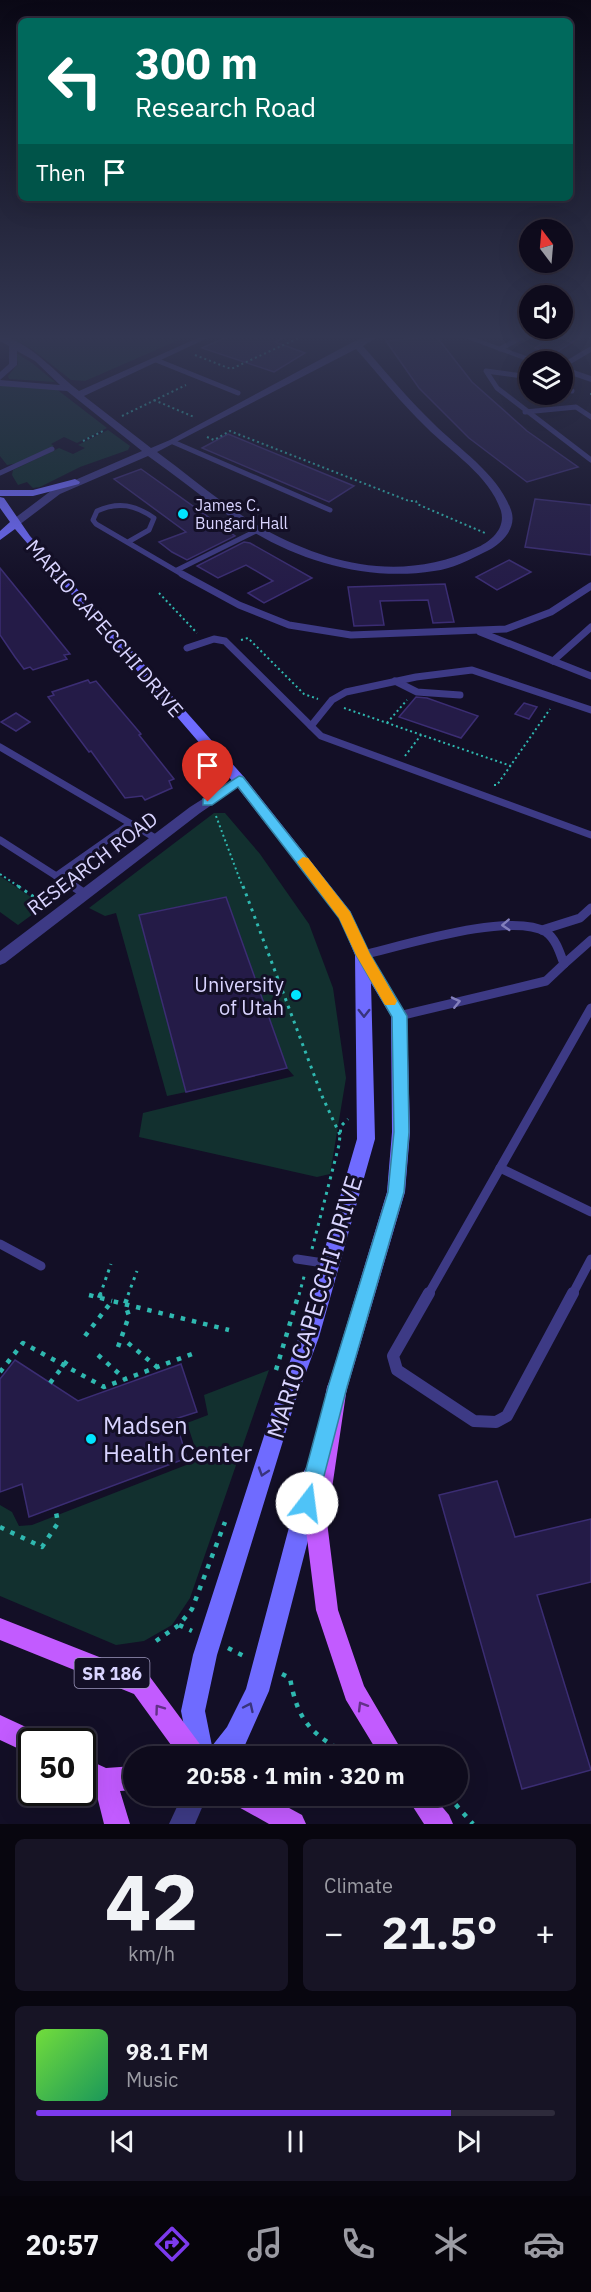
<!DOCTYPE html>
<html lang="en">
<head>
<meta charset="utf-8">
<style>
  :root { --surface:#0e0b1c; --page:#171425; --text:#f1f3f6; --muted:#9b9ba3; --line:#2e2b3b; --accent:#7c3aed }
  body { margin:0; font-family:"IBM Plex Sans",sans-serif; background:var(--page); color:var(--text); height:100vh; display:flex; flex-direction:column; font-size:22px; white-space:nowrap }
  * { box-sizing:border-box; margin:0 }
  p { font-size:20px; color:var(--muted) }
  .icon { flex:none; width:33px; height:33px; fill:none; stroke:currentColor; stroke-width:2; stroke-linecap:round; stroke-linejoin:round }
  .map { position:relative; height:1824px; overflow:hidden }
  .panel { display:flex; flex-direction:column; gap:15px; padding:15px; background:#08060f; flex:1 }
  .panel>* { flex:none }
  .guide { position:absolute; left:18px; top:18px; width:555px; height:183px; border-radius:9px; box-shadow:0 6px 24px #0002,0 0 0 2px var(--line); background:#00695c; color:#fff; overflow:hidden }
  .needle { width:39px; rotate:344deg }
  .controls { position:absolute; left:519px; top:219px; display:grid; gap:12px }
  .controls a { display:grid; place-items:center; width:54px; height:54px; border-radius:50%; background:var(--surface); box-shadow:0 6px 24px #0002,0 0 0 2px var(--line); font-size:30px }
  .speed { position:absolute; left:18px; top:1728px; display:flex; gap:12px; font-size:30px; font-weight:700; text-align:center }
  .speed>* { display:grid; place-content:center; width:78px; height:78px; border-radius:50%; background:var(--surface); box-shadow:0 6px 24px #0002,0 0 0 2px var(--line); line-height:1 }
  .speed .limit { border:3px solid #111; border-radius:9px; background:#fff; color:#111 }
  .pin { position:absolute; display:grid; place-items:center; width:51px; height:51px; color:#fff; margin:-62px -26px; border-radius:50% 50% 50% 0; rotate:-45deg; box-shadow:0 0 6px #0007 }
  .pin .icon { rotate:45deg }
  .me { position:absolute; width:66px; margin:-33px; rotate:15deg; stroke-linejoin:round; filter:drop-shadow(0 0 4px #0008) }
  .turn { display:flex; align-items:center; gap:21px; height:126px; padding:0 18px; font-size:27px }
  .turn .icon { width:78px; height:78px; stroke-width:2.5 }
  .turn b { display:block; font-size:42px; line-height:51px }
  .then { display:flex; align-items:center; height:57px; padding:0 18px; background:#0003; gap:12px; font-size:22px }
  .big { font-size:45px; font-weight:800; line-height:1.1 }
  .panel .tile { flex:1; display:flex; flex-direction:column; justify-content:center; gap:9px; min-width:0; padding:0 21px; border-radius:9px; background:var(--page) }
  .panel .dial { align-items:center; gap:0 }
  .dial b { font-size:78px; line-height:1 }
  .song { display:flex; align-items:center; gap:18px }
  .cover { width:72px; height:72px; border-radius:9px; background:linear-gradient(135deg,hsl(100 70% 55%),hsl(150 70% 35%)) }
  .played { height:6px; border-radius:3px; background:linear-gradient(90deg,var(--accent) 80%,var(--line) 80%) }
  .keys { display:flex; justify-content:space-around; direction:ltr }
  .heat { display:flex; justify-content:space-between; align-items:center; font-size:33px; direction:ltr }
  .panel .tiles { flex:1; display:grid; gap:15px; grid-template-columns:1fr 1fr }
  .tile:last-child { grid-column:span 2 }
  .trip { position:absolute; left:123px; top:1746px; width:345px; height:60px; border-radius:30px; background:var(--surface); box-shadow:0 6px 24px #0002,0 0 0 2px var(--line); font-weight:800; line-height:60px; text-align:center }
  .menu { display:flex; height:96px; justify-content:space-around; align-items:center; background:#06040b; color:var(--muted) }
  .menu .icon { width:42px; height:42px }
  .menu .on { color:var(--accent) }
  .menu b { font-size:27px; color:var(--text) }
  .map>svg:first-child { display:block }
  .green { fill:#12302f }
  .building { fill:#241b47; stroke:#3b2d73; stroke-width:1.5 }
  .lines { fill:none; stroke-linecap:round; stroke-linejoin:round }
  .path-far2 { stroke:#2fb8b0; stroke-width:2; stroke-dasharray:2 3; stroke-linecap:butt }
  .path-far1 { stroke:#2fb8b0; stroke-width:3; stroke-dasharray:3 5; stroke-linecap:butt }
  .path { stroke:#2fb8b0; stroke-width:4.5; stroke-dasharray:4.5 7; stroke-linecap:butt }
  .lane-far3 { stroke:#3d3a85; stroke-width:5 }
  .lane-far2 { stroke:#3d3a85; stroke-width:7 }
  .lane-far1 { stroke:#3d3a85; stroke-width:9 }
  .lane { stroke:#3d3a85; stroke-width:12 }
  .street { fill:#3d3a85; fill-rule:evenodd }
  .secondary { fill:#6f6bff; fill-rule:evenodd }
  .primary { fill:#c25bff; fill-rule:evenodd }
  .oneway { stroke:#837fbc }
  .oneway2 { stroke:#38347d }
  .oneway3 { stroke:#623188 }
  .route { fill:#4fc3f7; stroke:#337fa1; stroke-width:1.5 }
  .slow { fill:#f59e0b }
  .poi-dot { fill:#00e5ff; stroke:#130f26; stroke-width:2 }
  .labels { text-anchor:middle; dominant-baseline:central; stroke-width:6; stroke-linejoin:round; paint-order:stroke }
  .far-poi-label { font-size:16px; fill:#d9d4ff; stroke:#130f26; text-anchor:start }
  .shield { fill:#130f26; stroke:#9e99be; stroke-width:1.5 }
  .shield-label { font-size:18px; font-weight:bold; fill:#d9d4ff }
  .street-label { font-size:20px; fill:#d9d4ff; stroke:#130f26 }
  .poi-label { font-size:20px; fill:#d9d4ff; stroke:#130f26; text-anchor:end }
  .near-street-label { font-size:24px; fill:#d9d4ff; stroke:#130f26 }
  .near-poi-label { font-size:24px; fill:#d9d4ff; stroke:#130f26; text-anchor:start }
</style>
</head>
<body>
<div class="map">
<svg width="591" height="1824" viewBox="0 0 591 1824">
  <rect width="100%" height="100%" fill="#130f26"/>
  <!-- green -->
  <g class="green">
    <polygon points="7,336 188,336 85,381 71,380 32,349"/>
    <polygon points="16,353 32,363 55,382 9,379 8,376 18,364"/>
    <polygon points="32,385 55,388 107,428 77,443 64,437 51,444 54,446 19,463 7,465 0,456 0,386"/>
    <polygon points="108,430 130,446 128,450 80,467 40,487 33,488 27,482 18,485 12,475 13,470 59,448 73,454 85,448 78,445"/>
    <polygon points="214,813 225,813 260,854 309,924 333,988 346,1078 330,1174 317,1177 139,1137 143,1113 294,1076 287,1068 225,897 139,915 186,1092 167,1096 116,913 105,916 89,908"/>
    <polygon points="0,876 44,906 18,925 0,912"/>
    <polygon points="269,1370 190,1598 172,1625 144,1641 116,1645 0,1596 0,1505 12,1512 19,1526 32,1525 199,1460 187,1423 208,1415 204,1395"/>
  </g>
  <!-- building -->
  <g class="building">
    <polygon points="229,336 288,336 275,342 305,353 274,372 202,348"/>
    <polygon points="436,336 472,382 527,431 578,467 527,482 469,438 419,388 386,341"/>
    <polygon points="554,336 582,336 554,354 535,348"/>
    <polygon points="228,434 354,486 329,502 202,448"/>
    <polygon points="141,469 235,536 187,560 172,552 159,542 186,532 114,479"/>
    <polygon points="535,499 591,505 591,555 525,547"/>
    <polygon points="244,542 250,543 312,578 264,603 248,593 273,581 246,565 218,578 197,566"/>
    <polygon points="509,560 531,572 497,590 476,577"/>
    <polygon points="0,568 70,654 64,655 67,659 33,670 30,667 24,669 15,657 0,635"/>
    <polygon points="445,584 454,622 433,623 428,600 380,601 384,625 354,626 348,587"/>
    <polygon points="88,680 90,683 96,681 141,734 139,735 174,779 169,781 172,788 145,800 142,796 125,798 91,751 89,752 48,697 54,695 52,692"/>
    <polygon points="416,697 427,698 478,716 461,738 399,717"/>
    <polygon points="524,703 537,707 529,719 515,714"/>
    <polygon points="16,713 30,722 16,731 1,722"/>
    <polygon points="226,897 287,1068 186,1092 139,915"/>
    <polygon points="15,1360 78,1401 181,1364 197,1412 175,1419 187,1458 29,1517 22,1484 0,1492 0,1379"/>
    <polygon points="497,1481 515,1537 591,1519 591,1582 537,1595 591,1770 522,1789 439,1495"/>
  </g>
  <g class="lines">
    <!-- path-far2 -->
    <g class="path-far2">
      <polyline points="195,355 231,369 303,336"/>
      <polyline points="591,393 591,396"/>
      <polyline points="154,400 194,417"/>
      <polyline points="122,416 186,385"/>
      <polyline points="207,437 214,440 230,431 409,501 416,501 417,504 485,533"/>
      <polyline points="83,441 103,431"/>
      <polyline points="159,593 197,633"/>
      <polyline points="241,640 248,638 304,694 318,699"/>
      <polyline points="344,708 511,766"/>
      <polyline points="387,723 407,700"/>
      <polyline points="405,756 421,735"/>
      <polyline points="494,785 497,785 550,709"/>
      <polyline points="216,816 243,888"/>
      <polyline points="0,874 21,888"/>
    </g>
    <!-- path-far1 -->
    <g class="path-far1">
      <polyline points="18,886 46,905"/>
      <polyline points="243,886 322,1096 340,1135"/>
      <polyline points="312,1249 339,1145 341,1126 348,1119"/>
      <polyline points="100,1295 111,1264"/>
      <polyline points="128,1295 137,1271"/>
      <polyline points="299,1295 305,1273"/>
    </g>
    <!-- path -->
    <g class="path">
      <polyline points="89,1295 112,1301"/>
      <polyline points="99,1298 101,1293"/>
      <polyline points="85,1336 112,1301 229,1330"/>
      <polyline points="128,1343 157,1367"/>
      <polyline points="118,1347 129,1316 125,1304 129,1293"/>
      <polyline points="98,1355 125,1379"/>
      <polyline points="276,1370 299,1293"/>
      <polyline points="0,1372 23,1343 104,1387 192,1354"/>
      <polyline points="50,1383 67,1361"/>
      <polyline points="0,1527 42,1547 58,1523 55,1507"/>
      <polyline points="179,1625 192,1631"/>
      <polyline points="156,1641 179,1625 192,1609 225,1522"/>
      <polyline points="228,1648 246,1657"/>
      <path d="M282 1674 290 1678C298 1723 312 1734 350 1756"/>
      <polyline points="448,1796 473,1824"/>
    </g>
    <!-- lane-far3 -->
    <g class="lane-far3">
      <polyline points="500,349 524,336"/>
      <polyline points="156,360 238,393"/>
      <polyline points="562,366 591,349"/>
      <polyline points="530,377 486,371 497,388 591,460"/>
      <polyline points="562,388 572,391"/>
      <polyline points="525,412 576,407 591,417"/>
      <polyline points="173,442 330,510"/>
      <polyline points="0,473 52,449"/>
      <path d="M128 542 149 530 154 518C135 505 119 501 97 511L93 520 96 524 185 576"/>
      <polyline points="177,570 258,530"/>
    </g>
    <!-- lane-far2 -->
    <g class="lane-far2">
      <polyline points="182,574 239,605 289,625 351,635 506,629 551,612 591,586"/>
      <polyline points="480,632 591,676"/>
      <polyline points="187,648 214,639 225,641 321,736 591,835"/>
      <polyline points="553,661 591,627"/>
      <polyline points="395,681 417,692 460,695"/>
      <polyline points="311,726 332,700 346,692 416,677 472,670 591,710"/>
      <polyline points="0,747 157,839"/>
      <polyline points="0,840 75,888"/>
      <polyline points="56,876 130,824"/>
    </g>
    <!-- lane-far1 -->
    <g class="lane-far1">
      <polyline points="73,886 85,894"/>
      <polyline points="542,930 580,918 591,908"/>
      <path d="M363 955C402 946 511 911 546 932 556 939 560 953 564 964L546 981 399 1016"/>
      <polyline points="564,964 591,940"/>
      <polyline points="500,1168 591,1212"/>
      <polyline points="0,1244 41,1266"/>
      <polyline points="297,1259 330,1264"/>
      <polyline points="428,1295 591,1008"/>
      <polyline points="572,1295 591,1259"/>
    </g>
    <!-- lane -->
    <polyline class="lane" points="429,1293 393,1356 397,1370 474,1421 496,1422 507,1416 573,1293"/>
    <!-- street -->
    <g class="street">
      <path d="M0 336C26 338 58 375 79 391L202 336H212L84 396 151 448 170 440 353 342 369 336H379L363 346C386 372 408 399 433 423 460 450 498 474 511 510 518 529 500 545 485 552 469 560 452 569 434 571 373 581 308 564 255 533 218 511 184 481 148 456L60 494 19 525H11V521L52 490 142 451 67 391 0 386V380L60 385 35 361 17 351V365L0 380V372L9 364V346L0 341ZM356 349C379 375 401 403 426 427 451 452 490 476 501 511 506 529 490 542 476 548 404 582 331 566 264 529 228 509 191 477 157 452Z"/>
      <polygon points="459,336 470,336 543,362 530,362"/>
      <polygon points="562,366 591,376 591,382 562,372"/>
      <polygon points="239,776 246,780 244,783 200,813 5,963 0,965 0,951 190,807"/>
      <polygon points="182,1796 207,1796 195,1824 169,1824"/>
    </g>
    <!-- secondary -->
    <g class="secondary">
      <polygon points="75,479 80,482 79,484 33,496 0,496 0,490 33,490"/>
      <polygon points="0,497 4,498 30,536 244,777 350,911 370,954 407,1016 410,1132 405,1192 345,1396 342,1403 335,1406 328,1403 325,1396 387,1192 392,1132 391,1016 371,983 375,1139 319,1337 295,1402 217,1655 205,1711 212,1746 227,1727 246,1689 304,1471 308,1464 315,1460 322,1464 326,1471 269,1691 245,1745 234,1756 190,1756 181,1711 193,1655 275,1402 299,1337 357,1139 355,955 339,917 234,783 15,529 0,540 0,531 10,522 0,508"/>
    </g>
    <!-- primary -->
    <g class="primary">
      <polygon points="337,1377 344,1380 347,1387 327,1522 338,1610 364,1686 405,1756 380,1756 346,1700 316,1610 305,1522 327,1387 330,1380"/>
      <polygon points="0,1618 150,1677 202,1747 205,1756 179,1756 134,1694 0,1640"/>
      <polygon points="0,1715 41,1734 43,1742 32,1742 32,1755 0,1740"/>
      <polygon points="82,1757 106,1768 134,1766 134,1790 120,1791 130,1824 104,1824 95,1788 82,1782"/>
      <polygon points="232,1796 267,1796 302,1815 306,1824 269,1824 235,1805"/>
      <polygon points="406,1796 433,1796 449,1815 453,1824 424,1824"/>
    </g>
  </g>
  <!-- one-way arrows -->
  <defs><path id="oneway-chevron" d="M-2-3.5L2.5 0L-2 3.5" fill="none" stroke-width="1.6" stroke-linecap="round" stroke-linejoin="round" transform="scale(1.5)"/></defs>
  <g class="oneway">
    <use href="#oneway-chevron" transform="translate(506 925) rotate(177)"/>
    <use href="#oneway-chevron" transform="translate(456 1002) rotate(-13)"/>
  </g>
  <g class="oneway2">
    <use href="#oneway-chevron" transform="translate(364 1013) rotate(90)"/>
    <use href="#oneway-chevron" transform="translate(263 1472) rotate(108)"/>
    <use href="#oneway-chevron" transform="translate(249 1707) rotate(-65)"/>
  </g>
  <g class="oneway3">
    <use href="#oneway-chevron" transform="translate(362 1706) rotate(-121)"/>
    <use href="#oneway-chevron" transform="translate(159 1709) rotate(-126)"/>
  </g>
  <!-- sky -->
  <linearGradient id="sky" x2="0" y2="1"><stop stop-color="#0a0815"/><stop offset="0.57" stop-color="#333752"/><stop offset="1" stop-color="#333752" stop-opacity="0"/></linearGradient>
  <rect width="591" height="591" fill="url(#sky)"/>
  <!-- route -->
  <polygon class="route" points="239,776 243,777 350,912 370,954 407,1016 409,1132 404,1192 347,1387 317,1503 314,1510 307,1513 300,1510 297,1503 328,1387 388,1192 394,1132 392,1017 356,955 339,918 238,787 212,805 203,805 203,799"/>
  <!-- slow -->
  <polygon class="slow" points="303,857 308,858 350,912 370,954 397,1001 395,1005 385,1005 356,955 339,918 297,862"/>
  <!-- markers -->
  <g class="poi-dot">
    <circle cx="183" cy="514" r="6"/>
    <circle cx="296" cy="995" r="6"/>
    <circle cx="91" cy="1439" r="6"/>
  </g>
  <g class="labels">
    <!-- far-poi labels -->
    <g class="far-poi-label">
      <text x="195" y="505">James C.<tspan x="195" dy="18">Bungard Hall</tspan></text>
    </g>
    <!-- shield labels -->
    <rect class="shield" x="74.5" y="1658" width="75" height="30" rx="4.5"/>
    <g class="shield-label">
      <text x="112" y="1673">SR 186</text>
    </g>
    <!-- street labels -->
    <g class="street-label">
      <text transform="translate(105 628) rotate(49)">MARIO CAPECCHI DRIVE</text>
      <text transform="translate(92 863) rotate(-37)">RESEARCH ROAD</text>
    </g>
    <!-- poi labels -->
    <g class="poi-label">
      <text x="284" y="984">University<tspan x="284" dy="23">of Utah</tspan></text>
    </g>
    <!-- near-street labels -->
    <g class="near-street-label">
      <text transform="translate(314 1307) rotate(-73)">MARIO CAPECCHI DRIVE</text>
    </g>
    <!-- near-poi labels -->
    <g class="near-poi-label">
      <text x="103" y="1425">Madsen<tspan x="103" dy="28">Health Center</tspan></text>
    </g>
  </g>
</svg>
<div class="controls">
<a><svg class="needle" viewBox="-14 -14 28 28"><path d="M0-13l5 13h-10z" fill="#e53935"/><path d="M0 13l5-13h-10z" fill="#9b9ba3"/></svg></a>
<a><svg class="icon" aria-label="sound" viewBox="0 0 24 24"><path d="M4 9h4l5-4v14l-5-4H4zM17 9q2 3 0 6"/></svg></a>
<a><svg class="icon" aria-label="layers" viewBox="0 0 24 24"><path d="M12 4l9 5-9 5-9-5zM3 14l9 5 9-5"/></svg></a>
</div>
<div class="speed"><div class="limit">50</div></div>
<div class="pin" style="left:208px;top:802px;background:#d93025"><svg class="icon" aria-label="arrive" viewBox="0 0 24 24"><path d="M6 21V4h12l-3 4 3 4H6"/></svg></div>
<svg class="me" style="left:307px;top:1503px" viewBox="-20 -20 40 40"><circle r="19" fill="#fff"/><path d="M0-13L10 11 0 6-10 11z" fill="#4fc3f7"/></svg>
<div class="trip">20:58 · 1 min · 320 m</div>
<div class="guide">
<div class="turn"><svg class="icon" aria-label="left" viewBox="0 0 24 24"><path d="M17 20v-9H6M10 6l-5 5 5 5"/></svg><div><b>300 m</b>Research Road</div></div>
<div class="then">Then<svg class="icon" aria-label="arrive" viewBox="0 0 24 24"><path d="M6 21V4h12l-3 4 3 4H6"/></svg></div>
</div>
</div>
<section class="panel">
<div class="tiles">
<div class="tile dial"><b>42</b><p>km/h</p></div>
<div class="tile"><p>Climate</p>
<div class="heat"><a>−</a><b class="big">21.5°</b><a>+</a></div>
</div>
<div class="tile">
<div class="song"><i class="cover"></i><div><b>98.1 FM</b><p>Music</p></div></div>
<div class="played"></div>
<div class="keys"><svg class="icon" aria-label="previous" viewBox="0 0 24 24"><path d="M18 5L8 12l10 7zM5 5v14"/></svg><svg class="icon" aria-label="pause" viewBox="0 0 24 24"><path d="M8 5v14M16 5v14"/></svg><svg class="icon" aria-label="next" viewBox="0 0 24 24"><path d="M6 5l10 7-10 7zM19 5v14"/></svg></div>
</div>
</div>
</section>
<nav class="menu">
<b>20:57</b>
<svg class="icon on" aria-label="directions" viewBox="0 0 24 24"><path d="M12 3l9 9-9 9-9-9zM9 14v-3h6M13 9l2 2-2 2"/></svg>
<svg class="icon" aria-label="music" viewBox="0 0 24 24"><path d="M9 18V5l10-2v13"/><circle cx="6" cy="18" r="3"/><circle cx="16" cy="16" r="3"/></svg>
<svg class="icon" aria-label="phone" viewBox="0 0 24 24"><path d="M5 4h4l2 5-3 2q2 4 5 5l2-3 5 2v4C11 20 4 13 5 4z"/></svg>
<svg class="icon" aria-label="climate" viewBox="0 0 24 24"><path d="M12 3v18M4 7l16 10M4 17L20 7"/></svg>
<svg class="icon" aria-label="car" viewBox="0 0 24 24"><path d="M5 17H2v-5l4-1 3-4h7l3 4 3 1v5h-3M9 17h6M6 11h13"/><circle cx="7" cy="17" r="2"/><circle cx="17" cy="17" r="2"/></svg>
</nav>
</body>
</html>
